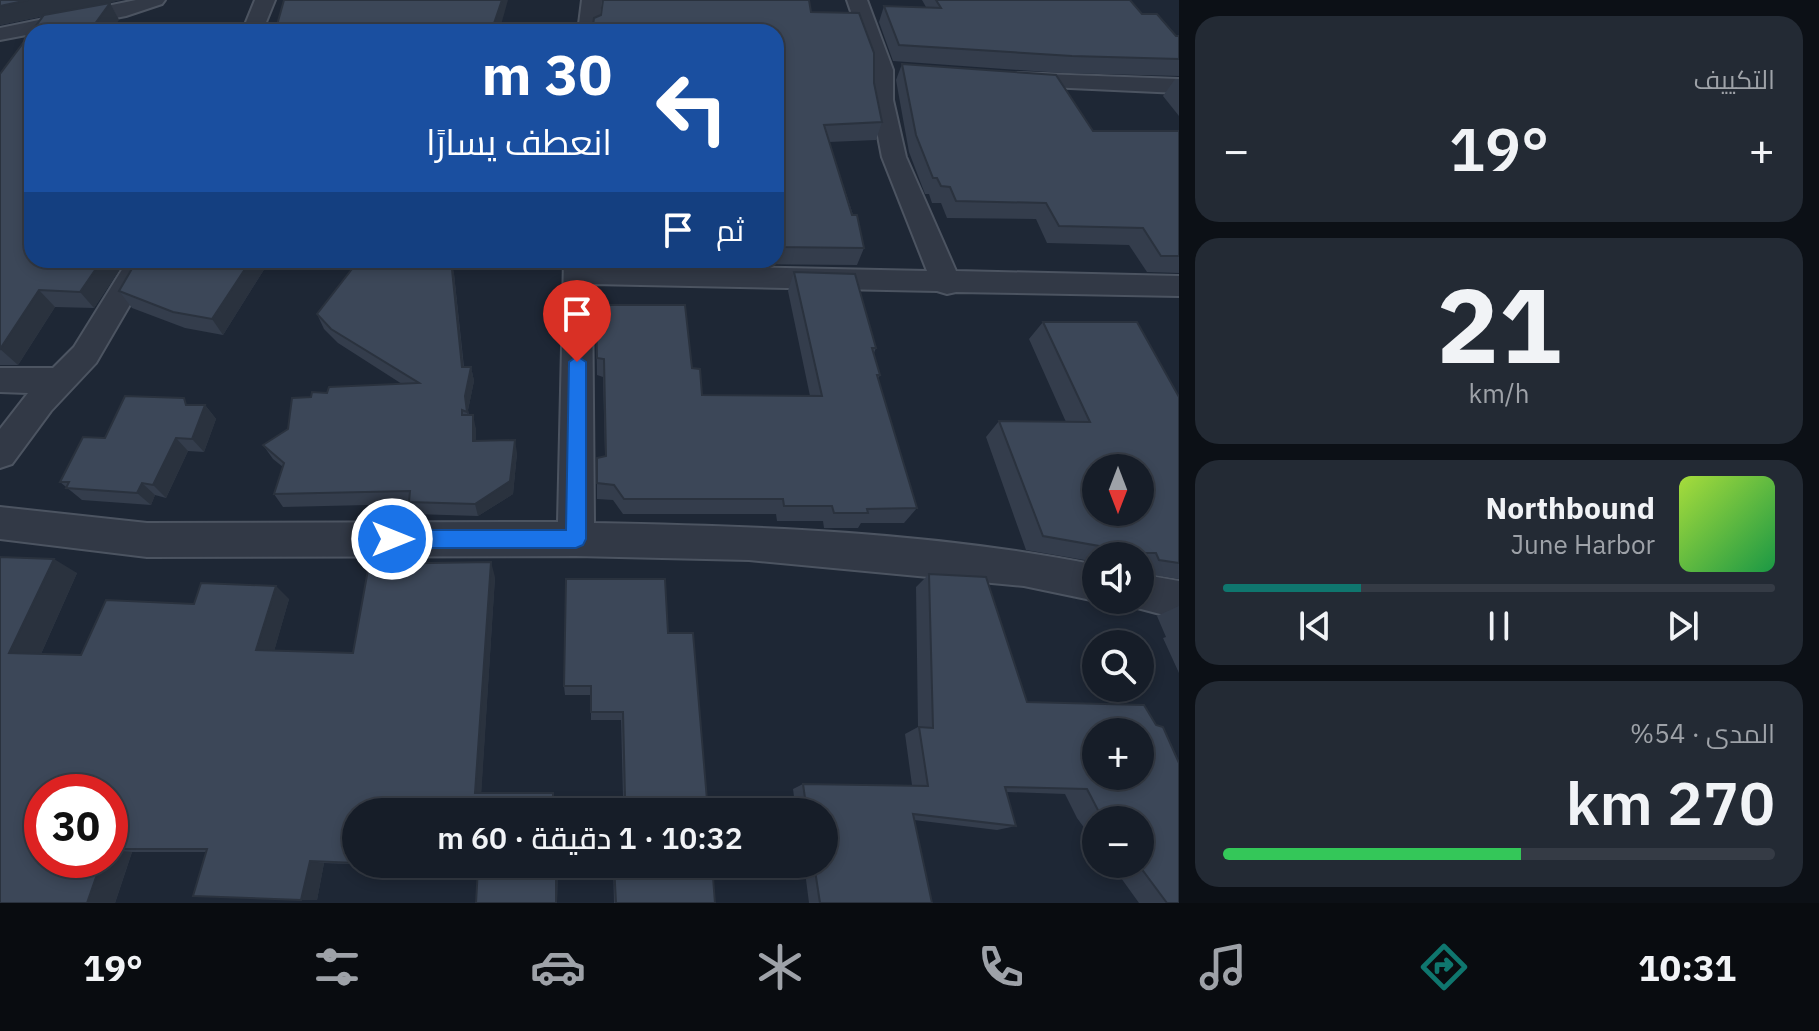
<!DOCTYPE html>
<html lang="ar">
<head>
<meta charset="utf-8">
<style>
  :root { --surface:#161d28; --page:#232a34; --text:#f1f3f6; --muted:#9ea2a8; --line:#353b45; --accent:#0f766e }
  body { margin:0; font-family:"IBM Plex Sans",Cairo,sans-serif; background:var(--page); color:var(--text); direction:rtl; height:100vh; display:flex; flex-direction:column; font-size:30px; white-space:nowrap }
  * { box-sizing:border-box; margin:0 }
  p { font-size:26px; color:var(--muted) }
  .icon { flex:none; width:44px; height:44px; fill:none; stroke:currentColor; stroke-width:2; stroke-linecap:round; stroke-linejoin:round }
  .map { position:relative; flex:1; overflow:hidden; direction:ltr }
  .side { display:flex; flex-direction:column; gap:16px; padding:16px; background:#0c1016; width:640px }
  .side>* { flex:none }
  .top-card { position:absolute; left:24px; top:24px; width:760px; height:244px; border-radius:24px; box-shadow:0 4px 12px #0003,0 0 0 2px var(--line); direction:rtl; background:#1a4fa0; color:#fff; overflow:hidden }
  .needle { width:52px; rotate:180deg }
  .tools { position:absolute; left:1082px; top:454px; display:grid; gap:16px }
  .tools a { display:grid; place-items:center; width:72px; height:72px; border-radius:50%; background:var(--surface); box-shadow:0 4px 12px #0003,0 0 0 2px var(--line); font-size:40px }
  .speed { position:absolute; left:24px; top:774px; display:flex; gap:16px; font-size:40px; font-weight:700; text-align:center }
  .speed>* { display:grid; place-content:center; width:104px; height:104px; border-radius:50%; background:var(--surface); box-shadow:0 4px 12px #0003,0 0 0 2px var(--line); line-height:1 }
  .speed .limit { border:12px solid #d22; background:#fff; color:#111 }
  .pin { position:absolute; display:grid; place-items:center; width:68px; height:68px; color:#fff; margin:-82px -34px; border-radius:50% 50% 50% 0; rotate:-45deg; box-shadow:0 0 8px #0007 }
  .pin .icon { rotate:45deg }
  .me { position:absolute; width:88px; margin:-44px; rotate:90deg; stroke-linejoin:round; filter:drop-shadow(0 0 6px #0008) }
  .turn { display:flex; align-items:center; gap:28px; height:168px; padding:0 40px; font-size:36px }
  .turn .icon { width:104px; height:104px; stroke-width:2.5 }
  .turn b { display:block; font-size:56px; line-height:68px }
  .then { display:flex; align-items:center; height:76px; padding:0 40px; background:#0003; gap:16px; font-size:30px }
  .big { font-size:60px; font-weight:600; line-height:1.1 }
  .side .tile { flex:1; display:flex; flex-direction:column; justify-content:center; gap:12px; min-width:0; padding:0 28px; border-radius:24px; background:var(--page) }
  .side .dial { align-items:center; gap:0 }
  .dial b { font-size:104px; line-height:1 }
  .song { display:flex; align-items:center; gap:24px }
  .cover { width:96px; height:96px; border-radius:12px; background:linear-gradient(135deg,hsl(80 70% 55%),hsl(140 70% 35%)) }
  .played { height:8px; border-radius:4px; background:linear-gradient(90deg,var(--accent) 25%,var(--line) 25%) }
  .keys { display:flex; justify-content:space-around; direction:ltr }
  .heat { display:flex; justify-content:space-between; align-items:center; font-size:44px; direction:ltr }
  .charge { height:12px; border-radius:6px; background:linear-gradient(90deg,#34c759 54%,var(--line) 0) }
  .trip { position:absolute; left:342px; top:798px; width:496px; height:80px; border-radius:40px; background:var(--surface); box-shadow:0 4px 12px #0003,0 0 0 2px var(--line); font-weight:600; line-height:80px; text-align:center; direction:rtl }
  .tab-bar { display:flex; height:128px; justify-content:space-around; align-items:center; background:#090c10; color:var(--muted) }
  .tab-bar .icon { width:56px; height:56px }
  .tab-bar .on { color:var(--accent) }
  .tab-bar b { font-size:36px; color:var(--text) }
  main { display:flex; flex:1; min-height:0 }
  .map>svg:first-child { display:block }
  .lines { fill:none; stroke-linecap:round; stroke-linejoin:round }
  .street-casing { stroke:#4c5461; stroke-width:4 }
  .street { fill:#323946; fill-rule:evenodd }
  .wall { fill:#343d4c; fill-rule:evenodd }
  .shaded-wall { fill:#2a323e }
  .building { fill:#3c4758; stroke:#2a323e; stroke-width:2; fill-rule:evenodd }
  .route { fill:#1a73e8; stroke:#114b97; stroke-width:2 }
</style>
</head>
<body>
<main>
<section class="side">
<div class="tile"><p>التكييف</p>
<div class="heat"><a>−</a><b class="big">19°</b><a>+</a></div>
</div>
<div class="tile dial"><b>21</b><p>km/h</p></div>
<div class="tile">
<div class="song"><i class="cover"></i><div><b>Northbound</b><p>June Harbor</p></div></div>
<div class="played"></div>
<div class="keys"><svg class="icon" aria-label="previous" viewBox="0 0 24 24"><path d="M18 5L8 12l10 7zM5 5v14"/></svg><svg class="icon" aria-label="pause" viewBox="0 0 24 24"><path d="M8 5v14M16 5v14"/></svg><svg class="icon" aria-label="next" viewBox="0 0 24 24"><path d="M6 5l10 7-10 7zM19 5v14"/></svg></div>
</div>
<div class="tile"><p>المدى · 54%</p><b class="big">270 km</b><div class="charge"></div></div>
</section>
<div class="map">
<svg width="1179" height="903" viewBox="0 0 1179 903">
  <rect width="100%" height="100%" fill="#1e2735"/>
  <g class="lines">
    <!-- street casing -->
    <g class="street-casing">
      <g id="street">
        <polygon points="136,0 165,0 162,4 126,16 0,40 0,28"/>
        <polygon points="255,0 275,0 262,32 242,32"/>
        <polygon points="582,0 602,0 598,32 578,32"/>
        <path d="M847 0H867L893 70V100L906 157 956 271 1179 276V296L956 292 947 294 937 291 592 284 594 523C761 526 932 532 1096 565V600H1099L1096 601 1024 586 749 560 576 556 147 557 0 539V507L147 523 558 522 564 260H592V264L927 271 882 157 871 100V70Z"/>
        <polygon points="1014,73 1179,79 1179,93 1006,85 1003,80 1006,75"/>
        <polygon points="128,260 156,260 96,363 51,411 12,464 0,468 0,429 28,393 0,392 0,368 53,368 74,347"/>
        <polygon points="1140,574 1179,581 1179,619 1126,605 1124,600 1140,600"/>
      </g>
    </g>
    <!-- street -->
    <use href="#street" class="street"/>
  </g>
  <!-- wall -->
  <g class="wall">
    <polygon points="0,0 121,0 63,12 110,3 119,20 32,32 32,260 126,260 94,308 55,307 18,365 0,365 0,74 44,16 0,25"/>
    <polygon points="922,0 1130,0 1142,14 1176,36 1179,36 1179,76 1062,73 893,61 879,22 884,6 926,7"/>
    <polygon points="811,12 874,83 882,122 876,140 829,142 864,248 857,265 724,264 724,260 776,260 776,32"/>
    <polygon points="902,64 1093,131 1179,131 1179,273 1147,272 1129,245 1047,243 1036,219 947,218 941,203 932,203 929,194 925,194 909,152 896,80"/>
    <polygon points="1175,79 1179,79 1179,116 1163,96"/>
    <polygon points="137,260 270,260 223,335 185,328 132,308 119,291"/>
    <polygon points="451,260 454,274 464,367 471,367 474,381 468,410 469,415 476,429 476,441 517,453 513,494 478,516 414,514 410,504 283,507 274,494 283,467 273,459 263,445 288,429 311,397 402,384 338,343 324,329 317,314"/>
    <polygon points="663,260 705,260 664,262"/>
    <polygon points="794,272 876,348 874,353 880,375 878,379 917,508 904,523 861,523 858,528 824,528 823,521 777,521 776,514 623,514 613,500 597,499 597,458 605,456 603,377 597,375 596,313 692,368 702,395 810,396 788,291"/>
    <polygon points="1043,322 1179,397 1179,579 1140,573 1140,556 1096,556 1096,562 1026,550 986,437 999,421 1066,422 1029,339"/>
    <polygon points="190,405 205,405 216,419 204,452 188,451 166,498 155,495 151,505 82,500 60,482 105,438"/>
    <polygon points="0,557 77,573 41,654 81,655 194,604 289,599 274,651 353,653 495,577 481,793 558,797 560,802 356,812 356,864 558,864 557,903 478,869 324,863 317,900 206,852 132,852 115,903"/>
    <path d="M929 574 986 577 1027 702 1144 705 1156 725 1163 727 1179 763V903H1139L1111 864H1140V820H1096V844L1077 818 1065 794 1007 792 1016 826 997 830 914 820 932 903H809L804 864H824V812H796L793 789 803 784 912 785 905 734 918 727 916 587ZM1096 732H1140V776H1096Z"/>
    <polygon points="1179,606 1179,673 1163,638 1166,637 1157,616"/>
    <polygon points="668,633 708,812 611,812 612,797 623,797 621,720 591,720 591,695 565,695 564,686"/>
    <polygon points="613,864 712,864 715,903 614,903"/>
  </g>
  <!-- shaded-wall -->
  <g class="shaded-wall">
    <polygon points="28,0 121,0 0,25 0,6"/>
    <polygon points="502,0 508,0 499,32 491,32"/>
    <polygon points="110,3 119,20 111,32 89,32"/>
    <polygon points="102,260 126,260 94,308 80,292"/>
    <polygon points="251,260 270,260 223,335 212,319"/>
    <polygon points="451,260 454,274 465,381 462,367"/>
    <polygon points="39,290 55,307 18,365 0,349"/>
    <polygon points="471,367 474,381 468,410 470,426 467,412 465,396"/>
    <polygon points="205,405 216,419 204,452 192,439"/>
    <polygon points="473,415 476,429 476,454 473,441"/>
    <polygon points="176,438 188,451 166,498 153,485"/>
    <polygon points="515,440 517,453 513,494 478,516 475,504"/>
    <polygon points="142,483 155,495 151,505 137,493"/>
    <polygon points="54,559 77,573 36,665 9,653"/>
    <polygon points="491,562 495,577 481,798 475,793"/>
    <polygon points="276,586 289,599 271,662 256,650"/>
    <polygon points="110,850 132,852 115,903 87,903 102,860 110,860"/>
    <polygon points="310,861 324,863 317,900 301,900"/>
    <polygon points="556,864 558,864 557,903 556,903"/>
  </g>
  <!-- building -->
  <g class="building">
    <polygon points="0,0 28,0 0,6"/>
    <polygon points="284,0 502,0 491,32 275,32"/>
    <polygon points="603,0 809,0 811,12 859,13 874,53 874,83 882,122 824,125 852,215 857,215 864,248 776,247 776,32 592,32 594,18 601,15"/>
    <polygon points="936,0 1130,0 1142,14 1157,14 1176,36 1179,36 1179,59 1072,56 899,45 884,6 941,8"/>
    <polygon points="110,3 89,32 32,32 32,260 102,260 80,292 39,290 0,349 0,74 44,15"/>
    <polygon points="902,64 1056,75 1093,131 1179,131 1179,256 1161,256 1143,228 1059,226 1046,203 956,201 950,187 941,186 937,178 933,178 916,135"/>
    <polygon points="137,260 251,260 212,319 173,312 119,291"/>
    <polygon points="359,260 451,260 462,367 471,367 465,396 467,412 462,410 462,415 473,415 473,441 515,440 510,481 475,504 409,502 410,491 274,494 284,463 263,445 288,429 292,398 311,397 312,392 327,393 329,387 419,383 331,329 317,314"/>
    <polygon points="794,272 855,274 876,348 872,348 880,375 877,375 917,508 867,509 868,513 834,513 832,506 784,506 783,499 624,499 614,485 597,483 597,458 606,456 604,359 597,358 596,313 605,313 605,305 685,305 692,368 700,369 702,395 822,396"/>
    <path d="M1043 322H1137L1179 397V563L1159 560 1156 553H1119L1116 549 1043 536 999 421 1090 422ZM1096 468H1140V512H1096Z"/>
    <polygon points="125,396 184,398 186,405 205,405 192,439 176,438 153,485 142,483 137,493 66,488 69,482 60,482 83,437 105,438"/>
    <polygon points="0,557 54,559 9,653 81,655 106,600 194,604 201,583 276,586 256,650 353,653 369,564 491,562 475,793 553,793 553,797 558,797 558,812 356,812 356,863 310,861 301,900 193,896 207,849 110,849 110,792 42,792 42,860 102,860 87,903 0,903"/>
    <path d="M929 574 986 577 1027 702 1144 705 1156 725 1163 727 1179 763V903H1167L1138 864H1140V820H1104L1100 814 1087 789 1005 787 1016 826 913 814 932 903H820L814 864H824V812H807L803 784 928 786 919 727 933 728ZM1096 732H1140V776H1096Z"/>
    <polygon points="566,579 665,579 668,633 693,633 708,812 613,812 612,797 625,797 623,712 591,712 591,686 564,686"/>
    <polygon points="390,864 556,864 556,903 476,903 478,868"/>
    <polygon points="614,864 712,864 715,903 616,903"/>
  </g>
  <!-- route -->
  <polygon class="route" points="577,356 586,362 586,539 583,545 576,548 392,548 385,546 382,539 385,533 392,530 566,530 569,362"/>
</svg>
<div class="tools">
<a><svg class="needle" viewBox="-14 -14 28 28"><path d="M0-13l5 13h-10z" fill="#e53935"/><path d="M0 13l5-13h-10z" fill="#9ea2a8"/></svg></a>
<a><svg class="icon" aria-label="sound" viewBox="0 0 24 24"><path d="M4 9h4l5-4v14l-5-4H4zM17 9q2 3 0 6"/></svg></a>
<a><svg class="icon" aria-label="search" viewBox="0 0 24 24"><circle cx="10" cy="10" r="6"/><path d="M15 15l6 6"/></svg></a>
<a>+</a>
<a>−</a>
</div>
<div class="speed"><div class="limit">30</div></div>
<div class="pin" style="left:577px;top:362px;background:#d93025"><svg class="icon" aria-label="arrive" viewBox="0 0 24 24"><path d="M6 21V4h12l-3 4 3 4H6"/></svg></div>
<svg class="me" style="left:392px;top:539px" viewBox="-20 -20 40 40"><circle r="17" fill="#1a73e8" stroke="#fff" stroke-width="3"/><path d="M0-11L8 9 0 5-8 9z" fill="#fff"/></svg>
<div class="trip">10:32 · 1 دقيقة · 60 m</div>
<div class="top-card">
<div class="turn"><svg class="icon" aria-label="left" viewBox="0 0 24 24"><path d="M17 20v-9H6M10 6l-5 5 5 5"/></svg><div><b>30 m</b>انعطف يسارًا</div></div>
<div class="then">ثم<svg class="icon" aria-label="arrive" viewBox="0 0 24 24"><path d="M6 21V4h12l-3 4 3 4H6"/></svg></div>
</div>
</div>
</main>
<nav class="tab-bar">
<b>10:31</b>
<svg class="icon on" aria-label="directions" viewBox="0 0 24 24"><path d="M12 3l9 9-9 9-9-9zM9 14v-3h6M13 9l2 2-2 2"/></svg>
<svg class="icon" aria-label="music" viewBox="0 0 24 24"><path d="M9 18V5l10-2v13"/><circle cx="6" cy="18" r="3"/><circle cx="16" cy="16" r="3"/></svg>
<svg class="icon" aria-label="phone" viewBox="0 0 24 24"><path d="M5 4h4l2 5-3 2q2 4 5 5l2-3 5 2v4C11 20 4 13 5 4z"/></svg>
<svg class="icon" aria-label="climate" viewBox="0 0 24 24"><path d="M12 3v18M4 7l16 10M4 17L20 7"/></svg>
<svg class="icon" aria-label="car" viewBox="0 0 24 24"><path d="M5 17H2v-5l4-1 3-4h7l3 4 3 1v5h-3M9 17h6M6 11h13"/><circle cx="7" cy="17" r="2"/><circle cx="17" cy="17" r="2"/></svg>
<svg class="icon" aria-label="filters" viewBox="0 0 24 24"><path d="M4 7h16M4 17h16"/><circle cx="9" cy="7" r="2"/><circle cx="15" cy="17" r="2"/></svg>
<b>19°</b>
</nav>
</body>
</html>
